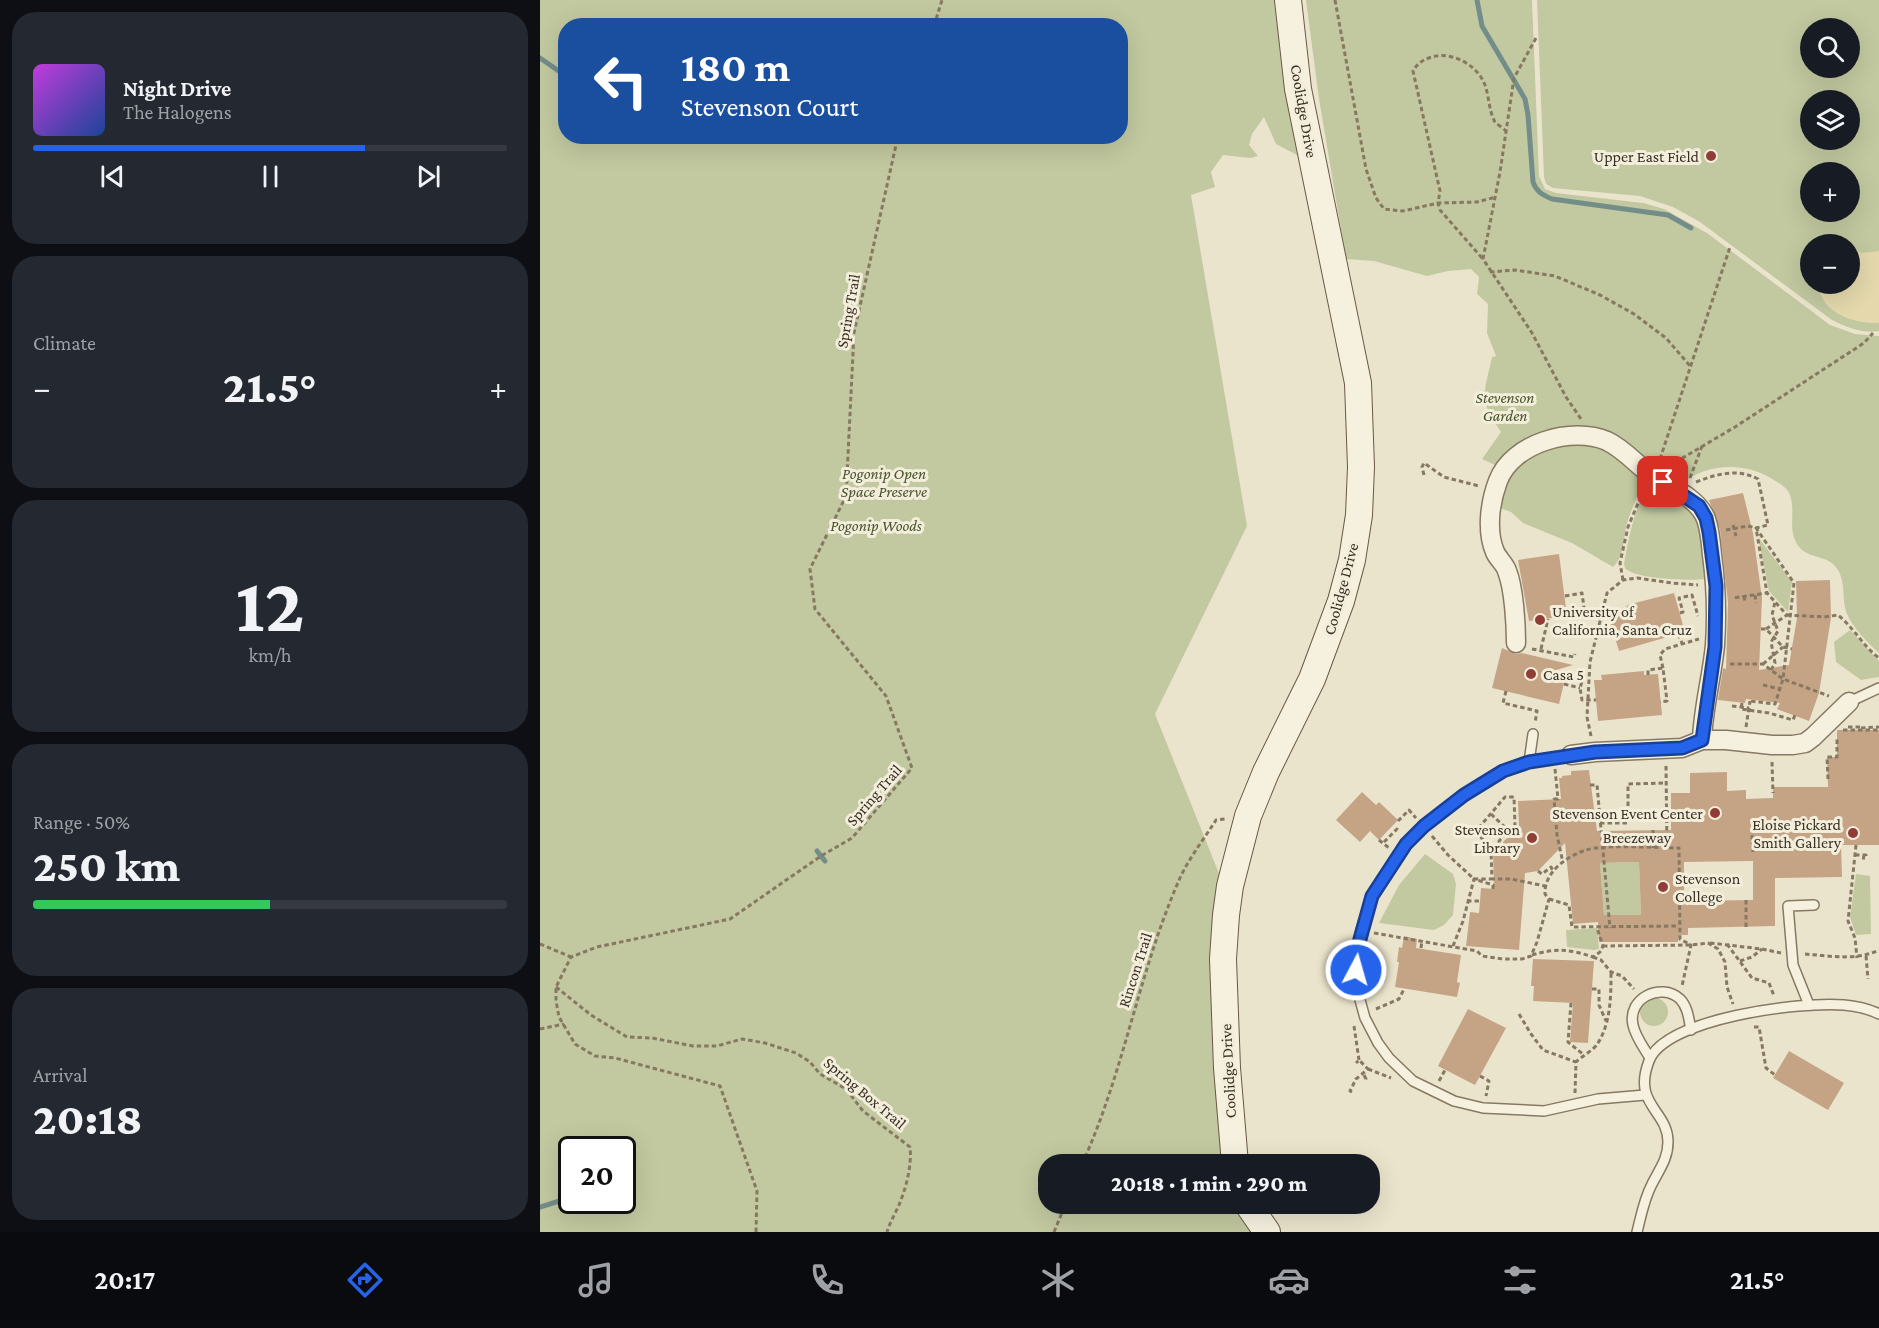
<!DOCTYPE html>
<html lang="en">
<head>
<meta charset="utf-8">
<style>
  :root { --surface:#171b24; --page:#242831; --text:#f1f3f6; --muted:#9ea1a6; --line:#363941; --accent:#2563eb }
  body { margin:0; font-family:"Crimson Pro",serif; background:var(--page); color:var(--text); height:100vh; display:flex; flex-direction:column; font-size:22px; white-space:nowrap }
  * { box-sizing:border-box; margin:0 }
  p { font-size:20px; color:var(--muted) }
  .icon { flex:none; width:33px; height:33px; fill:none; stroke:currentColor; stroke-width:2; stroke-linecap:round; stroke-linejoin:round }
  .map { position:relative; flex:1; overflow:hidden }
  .sheet { display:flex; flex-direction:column; gap:12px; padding:12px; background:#0d0f14; width:540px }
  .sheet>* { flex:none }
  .hud { position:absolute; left:18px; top:18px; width:570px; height:126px; border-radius:24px; box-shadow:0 6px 24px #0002; background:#1a4fa0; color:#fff; overflow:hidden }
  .buttons { position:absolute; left:1260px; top:18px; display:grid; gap:12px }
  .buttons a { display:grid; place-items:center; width:60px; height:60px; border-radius:50%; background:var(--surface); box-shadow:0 6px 24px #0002; font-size:30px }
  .speed { position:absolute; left:18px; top:1136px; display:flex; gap:12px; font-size:30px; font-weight:700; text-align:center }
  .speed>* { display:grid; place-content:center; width:78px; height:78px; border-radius:50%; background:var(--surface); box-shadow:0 6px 24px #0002; line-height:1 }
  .speed .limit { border:3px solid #111; border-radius:9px; background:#fff; color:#111 }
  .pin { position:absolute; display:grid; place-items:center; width:51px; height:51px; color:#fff; margin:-26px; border-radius:12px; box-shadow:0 3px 9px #0006 }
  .me { position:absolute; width:66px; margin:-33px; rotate:6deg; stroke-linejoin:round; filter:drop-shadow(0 0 4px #0008) }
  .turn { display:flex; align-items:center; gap:21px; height:126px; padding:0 24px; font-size:27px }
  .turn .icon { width:78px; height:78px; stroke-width:2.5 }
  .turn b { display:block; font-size:42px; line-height:51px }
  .big { font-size:45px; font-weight:800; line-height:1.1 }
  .sheet .widget { flex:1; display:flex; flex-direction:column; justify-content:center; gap:9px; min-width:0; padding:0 21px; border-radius:24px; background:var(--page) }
  .sheet .dial { align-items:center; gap:0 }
  .dial b { font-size:78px; line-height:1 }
  .song { display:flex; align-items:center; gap:18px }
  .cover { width:72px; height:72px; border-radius:9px; background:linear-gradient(135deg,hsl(290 70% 55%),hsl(220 70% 35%)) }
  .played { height:6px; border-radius:3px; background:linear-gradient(90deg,var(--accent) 70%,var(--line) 70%) }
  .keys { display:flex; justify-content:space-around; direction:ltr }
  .heat { display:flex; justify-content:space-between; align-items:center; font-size:33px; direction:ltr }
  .charge { height:9px; border-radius:4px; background:linear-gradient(90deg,#34c759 50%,var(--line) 0) }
  .trip { position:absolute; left:498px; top:1154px; width:342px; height:60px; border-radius:24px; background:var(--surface); box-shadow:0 6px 24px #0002; font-weight:800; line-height:60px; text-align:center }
  .dock { display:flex; height:96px; justify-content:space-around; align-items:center; background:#090b0e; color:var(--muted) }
  .dock .icon { width:42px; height:42px }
  .dock .current { color:var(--accent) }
  .dock b { font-size:27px; color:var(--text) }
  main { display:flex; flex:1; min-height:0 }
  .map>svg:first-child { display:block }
  .green { fill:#c2c9a0; fill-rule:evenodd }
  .sand { fill:#e4d8ac }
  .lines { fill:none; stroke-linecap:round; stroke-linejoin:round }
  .stream { stroke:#738e89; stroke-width:5 }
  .building { fill:#c5a486; fill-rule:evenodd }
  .lane-casing { stroke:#877861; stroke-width:12 }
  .street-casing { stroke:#877861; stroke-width:21 }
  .secondary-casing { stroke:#695944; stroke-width:28 }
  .path { stroke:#877861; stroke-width:3; stroke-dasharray:4.5 3; stroke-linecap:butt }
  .lane { stroke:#f6f1df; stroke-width:9 }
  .street { stroke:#f6f1df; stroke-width:18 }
  .secondary { stroke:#f6f1df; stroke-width:26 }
  .route-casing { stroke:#184099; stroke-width:15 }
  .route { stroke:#2563eb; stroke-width:10 }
  .poi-dot { fill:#903c37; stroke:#f3eedb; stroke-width:2 }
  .labels { text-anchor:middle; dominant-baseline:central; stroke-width:6; stroke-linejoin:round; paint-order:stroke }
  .street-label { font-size:16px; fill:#392f23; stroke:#f3eedb }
  .poi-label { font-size:16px; fill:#392f23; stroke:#f3eedb; text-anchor:end }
  .park-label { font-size:16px; font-style:italic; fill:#47532c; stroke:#f3eedb }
</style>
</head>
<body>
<main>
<section class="sheet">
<div class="widget">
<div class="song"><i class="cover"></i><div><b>Night Drive</b><p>The Halogens</p></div></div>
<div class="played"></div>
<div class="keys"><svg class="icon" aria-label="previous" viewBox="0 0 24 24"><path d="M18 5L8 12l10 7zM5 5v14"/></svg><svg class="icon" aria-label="pause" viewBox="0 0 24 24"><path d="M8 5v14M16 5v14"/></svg><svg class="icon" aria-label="next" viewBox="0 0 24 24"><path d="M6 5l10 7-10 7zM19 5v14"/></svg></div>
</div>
<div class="widget"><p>Climate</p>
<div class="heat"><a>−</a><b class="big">21.5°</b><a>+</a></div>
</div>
<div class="widget dial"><b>12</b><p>km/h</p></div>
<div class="widget"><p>Range · 50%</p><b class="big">250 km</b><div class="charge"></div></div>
<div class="widget"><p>Arrival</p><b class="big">20:18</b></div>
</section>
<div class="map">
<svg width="1339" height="1232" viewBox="0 0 1339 1232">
  <rect width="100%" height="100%" fill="#ebe4cc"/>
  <!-- green -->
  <g class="green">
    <path d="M0 0H736L757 155 736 144 724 117 712 134 709 145 718 156 710 158 683 155 671 172 675 187 651 195 707 526 615 714 680 876 671 930 685 1164H508V1203H688L713 1232H0ZM26 26H580V136H26ZM32 1149H82V1200H32Z"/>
    <path d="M766 0H992L999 176 1005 189 1016 193 1103 203 1124 209 1167 233 1290 325 1315 334 1339 336V653C1328 643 1313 628 1307 614 1301 599 1307 579 1295 566 1286 555 1266 559 1257 544 1248 529 1255 514 1251 499 1250 491 1244 486 1237 482 1207 461 1168 462 1139 485L1041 433 957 466 942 459 961 432C938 399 944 394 952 357L956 356 947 333 948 304 937 294 939 277 931 269 908 271 887 276 834 261 806 259 779 99Z"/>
    <path d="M997 0H1339V331C1322 334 1306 327 1292 320L1160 222 1133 207 1100 196 1013 188 1006 184 1004 177ZM1270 28H1310V68H1270ZM1270 100H1310V140H1270ZM1270 172H1310V212H1270ZM1270 244H1310V284H1270Z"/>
    <path d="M1024 442 1066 445 1104 478C1099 493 1092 508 1087 523 1083 537 1085 556 1073 567L1032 543 983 523 971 512 957 507 975 463Z"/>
    <path d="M1111 485 1156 512 1162 536 1166 579C1150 581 1103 579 1089 571 1085 569 1085 568 1084 564 1088 542 1095 500 1111 485Z"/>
    <polygon points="1218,537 1252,582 1248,612 1229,591"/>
    <polygon points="1310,630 1339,661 1339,677 1321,680 1296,662 1294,642"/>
    <polygon points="885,854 913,874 916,884 913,915 904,925 894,930 839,923 859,885"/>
    <polygon points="1099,862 1101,915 1064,915 1060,863"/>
    <polygon points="1316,874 1330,876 1331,934 1316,935 1310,917"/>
    <polygon points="1057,928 1059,949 1054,950 1027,947 1026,930"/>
    <circle cx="1114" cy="1012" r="14"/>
  </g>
  <!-- sand -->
  <path class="sand" d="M1310 248 1322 253 1339 251V323C1321 324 1294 317 1284 301 1281 296 1279 289 1276 284H1310Z"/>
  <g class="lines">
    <!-- stream -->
    <g class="stream">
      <path d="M937 0 942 26 985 99 988 115 993 182C996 191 1002 195 1012 199L1128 215 1151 228"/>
      <polyline points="0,58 26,76"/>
      <polyline points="277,851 285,861"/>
      <polyline points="0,1207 32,1197"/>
    </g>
  </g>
  <!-- building -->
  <g class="building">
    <polygon points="1203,493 1213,533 1222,598 1219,670 1249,665 1257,618 1256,581 1290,580 1291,618 1279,693 1269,721 1237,709 1240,703 1206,699 1205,703 1178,700 1183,668 1186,669 1188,603 1180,530 1169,500"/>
    <polygon points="1019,554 1027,616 989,621 978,560"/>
    <polygon points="1134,593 1145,632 1079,651 1067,612 1088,606 1087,605"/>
    <polygon points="962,648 976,654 982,653 1033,665 1013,671 1015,680 1025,679 1019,704 952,688"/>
    <polygon points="1104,671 1104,675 1118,674 1122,715 1058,721 1054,680 1062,680 1061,675"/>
    <path d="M1297 730H1339V845H1301L1302 877 1235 878V926L1148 928V935H1139L1138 942H1059L1058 922 1033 924 1025 843 998 871 985 873 979 950 926 946 930 912 939 913 941 888 954 889 953 850H963V842L979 826 978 801 1021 799 1019 778H1022V776L1031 775V771L1049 770 1057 831 1131 830V793H1150V773L1187 772V791L1206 790V799L1233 798V787H1288L1287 757H1297ZM1213 861V900L1144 901V862ZM1099 862 1101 915H1064L1060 863Z"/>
    <polygon points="822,792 836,805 839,802 858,820 839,840 830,831 820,842 796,820"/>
    <polygon points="864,936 877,939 876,948 921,955 917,982 920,983 917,997 855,987 859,962 857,962 859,947 862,948"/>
    <polygon points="993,959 1054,961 1048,1043 1030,1042 1033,1003 993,1001 994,986 991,986"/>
    <polygon points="928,1009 966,1028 935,1085 898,1066"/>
    <polygon points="1249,1051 1304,1083 1288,1110 1233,1078"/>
  </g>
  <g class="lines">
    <!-- lane casing -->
    <g class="lane-casing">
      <g id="lane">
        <polyline points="1309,702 1339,688"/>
        <polyline points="1031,755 989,762 963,771 924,795 884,826 866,844 832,896 821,930 817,950 816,970 820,1000 825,1018 838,1043 849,1058 873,1081 914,1101 943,1108 1004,1111 1058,1099 1105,1095"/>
        <polyline points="989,762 993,734"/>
        <polyline points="1269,1005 1253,965 1248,906 1274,905"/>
        <path d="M1110 1058C1104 1048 1095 1036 1093 1025 1087 998 1121 982 1140 999 1148 1007 1149 1020 1151 1030"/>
        <path d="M1097 1232C1101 1216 1104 1199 1112 1184 1119 1170 1128 1159 1128 1142 1128 1110 1092 1105 1109 1061 1125 1018 1262 1001 1304 1005 1315 1006 1329 1009 1339 1014"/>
      </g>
    </g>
    <!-- street casing -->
    <g class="street-casing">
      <g id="street">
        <path d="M976 643C976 625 974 588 967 571 965 564 958 559 955 552 946 531 950 502 958 481 972 443 1032 426 1067 441 1086 450 1097 466 1114 477 1132 488 1158 498 1166 519 1170 530 1171 543 1172 555 1176 584 1177 615 1175 645 1172 677 1163 708 1162 740"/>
        <polyline points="1031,755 1055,752 1142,748 1162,740 1186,740 1232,745 1253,745 1265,743 1273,737 1309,702"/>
      </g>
    </g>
    <!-- secondary casing -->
    <g class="secondary-casing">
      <g id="secondary">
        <polyline points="695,1164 687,1068 683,959 686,915 690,886 708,816 726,772 772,679 801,601 812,560 819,515 821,467 818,383 758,89 748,0"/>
        <polyline points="707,1203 727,1232"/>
      </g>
    </g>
    <!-- path -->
    <g class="path">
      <polyline points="795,0 826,169 836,198 844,209 863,211 898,203 937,202 956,197"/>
      <polyline points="394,26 402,0"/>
      <polyline points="996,38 974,78 960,172 943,259 992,333 1026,397 1041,419"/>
      <path d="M942 258 900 210 898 203 900 191 873 71C878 62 886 58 896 56 915 53 938 66 945 85 949 96 949 112 955 122 958 125 963 128 966 131"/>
      <polyline points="950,272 975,270 1015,276 1060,295 1094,314 1126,338 1151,367"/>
      <polyline points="1120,459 1190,247"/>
      <polyline points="1129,466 1195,427 1324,343 1333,333"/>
      <polyline points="884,475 882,467 884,463 904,477 939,486"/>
      <polyline points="1150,478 1162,446"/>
      <path d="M1156 482C1177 474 1197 468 1218 479L1228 525 1216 528 1227 593 1193 598"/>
      <polyline points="1193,525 1196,536"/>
      <polyline points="1186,530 1208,526 1216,528 1254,583 1243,679 1235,704 1210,701"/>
      <polyline points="1083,580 1080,563 1088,527 1104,489"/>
      <polyline points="1215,595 1216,603"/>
      <polyline points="1025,596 1042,593 1045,615"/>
      <polyline points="1204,596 1205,603"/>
      <polyline points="1140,613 1143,612 1139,598 1152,595 1158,616"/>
      <path d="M1247 615 1284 617 1298 615C1314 628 1323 646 1339 658"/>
      <polyline points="1221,629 1226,629 1243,647 1252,649"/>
      <polyline points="1226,629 1247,615 1227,593"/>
      <polyline points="1138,634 1142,643"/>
      <polyline points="1073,635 1074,635"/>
      <polyline points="992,649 1034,657 1035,654"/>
      <polyline points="1001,649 1008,619"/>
      <polyline points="1190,664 1223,664 1243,679 1289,696"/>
      <polyline points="1223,664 1243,647"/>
      <polyline points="1123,668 1120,655 1125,649 1159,639"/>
      <polyline points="1231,670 1235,663 1231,642 1238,631 1232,615 1235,602"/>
      <polyline points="1044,675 1040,688 1042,700 1056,700"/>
      <polyline points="1108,675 1108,670 1123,668 1127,701 1120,702"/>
      <polyline points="1024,684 1040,688"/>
      <polyline points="1223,685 1240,689"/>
      <polyline points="966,691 963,703 997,711 995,723"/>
      <polyline points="1202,703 1201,709 1229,713 1253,720 1255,715"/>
      <polyline points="1192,706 1209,708"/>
      <polyline points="1206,727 1210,701"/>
      <polyline points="1308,727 1321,727"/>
      <polyline points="1321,728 1339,727"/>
      <polyline points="1303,730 1339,730"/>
      <polyline points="1051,736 1047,717 1050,662 1067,593 1083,580 1097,578 1132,583 1158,585"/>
      <polyline points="1232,762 1233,793"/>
      <polyline points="1126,766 1127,848"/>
      <polyline points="1015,769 1018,799 1014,799 1017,835 1023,863"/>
      <polyline points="1288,779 1287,757 1297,757 1297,737"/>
      <polyline points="1050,785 1057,785 1070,928"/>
      <polyline points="951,814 972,834"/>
      <polyline points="858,821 869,810 876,818"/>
      <polyline points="1060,823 1088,823 1088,784 1126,783"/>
      <polyline points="1113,830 1113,848"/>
      <polyline points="1212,835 1213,852"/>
      <polyline points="892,836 908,855 934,879 951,879"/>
      <polyline points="839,840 849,848"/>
      <polyline points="844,842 857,829 859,832"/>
      <polyline points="1316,845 1308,921 1315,938 1317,958"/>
      <polyline points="960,850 959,841 975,825 974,797 965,797 936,831 951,850 952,879 971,879 1005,886"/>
      <polyline points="1315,855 1326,855 1326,858 1322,858"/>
      <polyline points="998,871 1002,874 1011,867 1013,871"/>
      <polyline points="1152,891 1153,901"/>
      <polyline points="1009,899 1029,905 1032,927 1139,926"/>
      <polyline points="1206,900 1206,927"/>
      <polyline points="927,901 940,901"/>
      <path d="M834 933 937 951 942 956 963 959H982L991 956 997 942 1009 899 1005 894C1004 872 1027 856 1046 850 1066 844 1116 848 1139 848L1140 939 1151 945 1142 986"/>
      <polyline points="1170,943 1222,949 1241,953"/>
      <polyline points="0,944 31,957"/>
      <polyline points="1187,944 1212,978 1229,983 1234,996"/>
      <polyline points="913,946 923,921 934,879 953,885 953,889"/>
      <polyline points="1063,946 1151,945 1168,943 1178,949 1185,962 1187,987 1193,1004"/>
      <polyline points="881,948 882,940"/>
      <path d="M1265 954C1290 956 1316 961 1339 950"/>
      <path d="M992 955C1016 948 1029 949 1053 957L1060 952 1063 946 1057 928"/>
      <polyline points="1326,956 1328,979"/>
      <polyline points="1053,957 1061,960 1071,972 1082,976 1094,989"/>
      <polyline points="1200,961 1212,957 1222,949"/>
      <path d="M16 987 51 1015 87 1037 112 1038 153 1046H177L202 1039 225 1043 256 1053 270 1062 280 1074 306 1089 323 1111 370 1147C372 1166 366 1188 359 1205 355 1214 350 1222 347 1232"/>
      <polyline points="1052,989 1059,989 1059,1005 1066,1021"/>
      <polyline points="1031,1003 1028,1042 1044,1055"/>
      <polyline points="836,1009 859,999 864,989"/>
      <polyline points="979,1014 991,1034 1003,1050 1036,1062"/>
      <polyline points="814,1026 819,1060"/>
      <polyline points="1214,1027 1219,1027 1226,1068 1235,1075"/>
      <polyline points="0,1029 24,1024"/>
      <polyline points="828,1069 851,1078"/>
      <polyline points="824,1075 826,1079 824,1081"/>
      <polyline points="940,1076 949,1081 946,1096"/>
      <polyline points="899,1081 905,1070"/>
      <polyline points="812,1092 810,1091 816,1079 828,1069 819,1060 816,1063"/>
      <path d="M1035 1093 1036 1062C1042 1056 1054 1050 1058 1043 1071 1022 1071 995 1071 972"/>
      <path d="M542 1164C584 1073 599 970 640 878 649 858 664 839 676 820L685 819"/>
      <polyline points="216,1232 217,1191 180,1086 75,1058 55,1056 35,1044 19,1017 16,1001 16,987 31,957 57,947 190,919 281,856 312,838 372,768 346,696 275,609 270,569 306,496 314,333 358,136"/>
      <polyline points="514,1232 526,1203"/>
    </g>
    <!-- lane -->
    <use href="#lane" class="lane"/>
    <!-- street -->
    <use href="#street" class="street"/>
    <!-- secondary -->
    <use href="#secondary" class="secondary"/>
  </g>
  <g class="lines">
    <!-- route casing -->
    <g class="route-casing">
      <polyline id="route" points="816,970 817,950 832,896 866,844 884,826 924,795 963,771 989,762 1055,752 1142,748 1162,740 1175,647 1176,586 1169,532 1166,518 1159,506 1123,482"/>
    </g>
    <!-- route -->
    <use href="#route" class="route"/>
  </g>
  <!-- markers -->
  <g class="poi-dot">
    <circle cx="1171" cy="156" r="6"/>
    <circle cx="1000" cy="620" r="6"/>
    <circle cx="991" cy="674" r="6"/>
    <circle cx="1175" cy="813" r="6"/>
    <circle cx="1313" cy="833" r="6"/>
    <circle cx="992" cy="838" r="6"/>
    <circle cx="1123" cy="887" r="6"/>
  </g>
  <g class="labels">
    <!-- street labels -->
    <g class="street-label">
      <text transform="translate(764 111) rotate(80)">Coolidge Drive</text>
      <text transform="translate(308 311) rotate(-80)">Spring Trail</text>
      <text transform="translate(801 589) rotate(-75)">Coolidge Drive</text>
      <text transform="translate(334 795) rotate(-49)">Spring Trail</text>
      <text x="1097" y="837">Breezeway</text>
      <text transform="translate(595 970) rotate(-72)">Rincon Trail</text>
      <text transform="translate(688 1071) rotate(-93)">Coolidge Drive</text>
      <text transform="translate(325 1093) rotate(40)">Spring Box Trail</text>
    </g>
    <!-- poi labels -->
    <g class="poi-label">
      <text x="1159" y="156">Upper East Field</text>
      <text x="1012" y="611" text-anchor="start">University of<tspan x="1012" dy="18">California, Santa Cruz</tspan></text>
      <text x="1003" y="674" text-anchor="start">Casa 5</text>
      <text x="1163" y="813">Stevenson Event Center</text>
      <text x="1301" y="824">Eloise Pickard<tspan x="1301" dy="18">Smith Gallery</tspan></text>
      <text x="980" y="829">Stevenson<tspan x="980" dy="18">Library</tspan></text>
      <text x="1135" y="878" text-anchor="start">Stevenson<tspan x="1135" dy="18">College</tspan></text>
    </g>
    <!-- park labels -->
    <g class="park-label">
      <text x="965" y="397">Stevenson<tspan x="965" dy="18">Garden</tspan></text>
      <text x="344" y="473">Pogonip Open<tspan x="344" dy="18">Space Preserve</tspan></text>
      <text x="336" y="525">Pogonip Woods</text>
    </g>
  </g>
</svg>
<div class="buttons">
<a><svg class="icon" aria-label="search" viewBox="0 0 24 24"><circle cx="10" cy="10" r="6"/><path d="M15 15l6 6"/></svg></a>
<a><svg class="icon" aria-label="layers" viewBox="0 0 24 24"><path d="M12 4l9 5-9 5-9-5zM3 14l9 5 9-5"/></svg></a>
<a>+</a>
<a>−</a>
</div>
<div class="speed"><div class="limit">20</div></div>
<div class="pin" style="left:1123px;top:482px;background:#d93025"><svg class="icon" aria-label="arrive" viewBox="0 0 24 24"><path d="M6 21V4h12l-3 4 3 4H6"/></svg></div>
<svg class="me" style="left:816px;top:970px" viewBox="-20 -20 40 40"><circle r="17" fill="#2563eb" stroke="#fff" stroke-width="3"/><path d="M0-11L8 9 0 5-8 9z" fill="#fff"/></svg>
<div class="trip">20:18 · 1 min · 290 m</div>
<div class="hud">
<div class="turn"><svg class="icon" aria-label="left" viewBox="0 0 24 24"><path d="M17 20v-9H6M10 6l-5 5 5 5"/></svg><div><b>180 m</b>Stevenson Court</div></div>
</div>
</div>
</main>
<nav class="dock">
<b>20:17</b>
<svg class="icon current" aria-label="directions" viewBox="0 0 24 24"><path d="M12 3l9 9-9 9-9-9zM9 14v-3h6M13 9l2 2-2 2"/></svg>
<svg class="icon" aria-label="music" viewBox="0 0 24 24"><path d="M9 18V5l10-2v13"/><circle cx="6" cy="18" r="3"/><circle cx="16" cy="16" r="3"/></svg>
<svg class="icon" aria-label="phone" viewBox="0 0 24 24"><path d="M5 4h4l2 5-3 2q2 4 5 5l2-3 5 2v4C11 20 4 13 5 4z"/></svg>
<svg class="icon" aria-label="climate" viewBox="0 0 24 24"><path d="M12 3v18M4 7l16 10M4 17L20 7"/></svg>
<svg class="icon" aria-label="car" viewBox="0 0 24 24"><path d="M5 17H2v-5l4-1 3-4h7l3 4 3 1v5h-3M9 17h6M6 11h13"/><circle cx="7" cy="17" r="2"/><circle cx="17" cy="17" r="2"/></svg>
<svg class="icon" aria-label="filters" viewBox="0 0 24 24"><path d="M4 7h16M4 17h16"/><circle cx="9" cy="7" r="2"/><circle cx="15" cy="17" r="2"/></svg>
<b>21.5°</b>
</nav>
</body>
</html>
